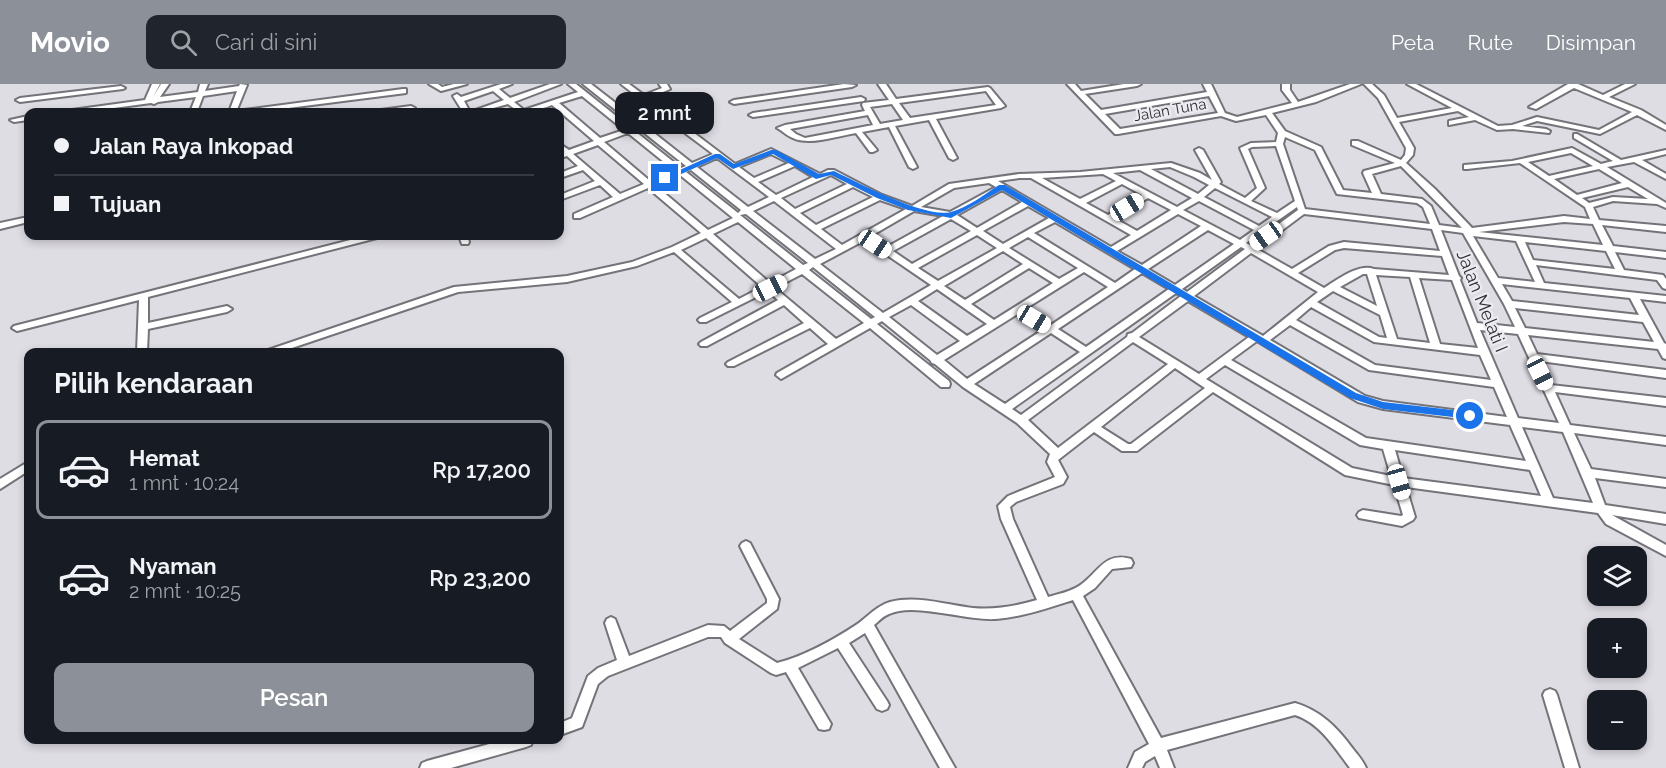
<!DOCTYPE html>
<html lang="id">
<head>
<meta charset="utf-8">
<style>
  body { margin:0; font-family:Raleway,sans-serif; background:#20242c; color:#f1f3f6; height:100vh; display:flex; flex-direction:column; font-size:22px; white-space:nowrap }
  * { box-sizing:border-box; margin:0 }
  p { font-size:20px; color:#9ea1a6 }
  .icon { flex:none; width:33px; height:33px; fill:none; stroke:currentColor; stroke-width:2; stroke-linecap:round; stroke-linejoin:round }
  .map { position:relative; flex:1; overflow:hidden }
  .drawer { position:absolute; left:24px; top:264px; width:540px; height:396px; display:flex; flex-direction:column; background:#171b24; border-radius:12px; box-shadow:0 3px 9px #0003 }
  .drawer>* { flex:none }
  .hud { position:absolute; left:24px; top:24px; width:540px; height:132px; border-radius:12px; box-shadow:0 3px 9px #0003; display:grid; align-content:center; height:132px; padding:0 30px; background:#171b24 }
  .controls { position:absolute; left:1587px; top:462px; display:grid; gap:12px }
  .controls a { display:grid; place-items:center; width:60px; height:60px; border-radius:12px; background:#171b24; box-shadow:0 3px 9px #0003; font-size:30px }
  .end { position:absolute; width:27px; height:27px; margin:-14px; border:8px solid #1a73e8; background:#fff; box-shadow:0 0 0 3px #fff }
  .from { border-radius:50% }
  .bubble { position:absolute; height:42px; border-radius:12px; background:#171b24; box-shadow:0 3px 9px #0003; font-size:20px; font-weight:600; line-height:42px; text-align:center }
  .car { position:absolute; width:18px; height:36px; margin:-18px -9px; border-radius:8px; box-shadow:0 0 4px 2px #0007; background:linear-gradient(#fff 24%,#345 0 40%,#fff 0 76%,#345 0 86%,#fff 0) }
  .hud b { display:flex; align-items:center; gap:21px; height:57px; font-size:22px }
  .hud b+b { border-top:2px solid #363941 }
  .hud i { width:15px; height:15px; background:#f1f3f6 }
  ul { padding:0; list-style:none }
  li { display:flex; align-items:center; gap:18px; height:99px; margin:0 12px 9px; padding:0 18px; border:3px solid transparent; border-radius:12px }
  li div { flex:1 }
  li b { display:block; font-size:22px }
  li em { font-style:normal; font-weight:600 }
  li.current { border-color:#8c9099 }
  li>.icon { width:54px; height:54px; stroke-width:1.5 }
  h2 { padding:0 30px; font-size:27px; line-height:72px }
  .action { display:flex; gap:12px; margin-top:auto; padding:12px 30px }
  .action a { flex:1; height:69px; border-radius:12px; background:#8c9099; color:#fff; font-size:24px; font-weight:600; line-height:69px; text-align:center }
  header { display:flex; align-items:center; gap:36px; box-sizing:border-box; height:84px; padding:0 30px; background:#8c9099; color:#fff }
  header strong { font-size:28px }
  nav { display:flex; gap:33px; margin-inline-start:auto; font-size:21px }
  .search { width:420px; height:54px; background:#20242c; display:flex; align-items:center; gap:15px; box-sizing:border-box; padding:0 21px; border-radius:12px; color:#9ea1a6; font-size:22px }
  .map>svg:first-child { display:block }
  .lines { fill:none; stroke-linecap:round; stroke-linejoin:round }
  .street-casing { stroke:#747379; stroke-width:4 }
  .street { fill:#fff; fill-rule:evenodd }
  .route { fill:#1a73e8 }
  .labels { text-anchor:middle; stroke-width:4.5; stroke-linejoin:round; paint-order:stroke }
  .far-street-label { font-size:15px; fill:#2f2f31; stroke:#ecebf1 }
  .street-label { font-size:18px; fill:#2f2f31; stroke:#ecebf1 }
</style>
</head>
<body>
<header>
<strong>Movio</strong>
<div class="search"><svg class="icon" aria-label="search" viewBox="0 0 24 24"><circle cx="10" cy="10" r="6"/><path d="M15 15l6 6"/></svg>Cari di sini</div>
<nav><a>Peta</a><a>Rute</a><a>Disimpan</a></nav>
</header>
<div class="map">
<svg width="1666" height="684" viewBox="0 0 1666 684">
  <rect width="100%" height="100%" fill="#dfdde4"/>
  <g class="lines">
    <g class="street-casing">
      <g id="street">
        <polygon points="152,0 160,0 153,13 161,0 169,0 160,13 198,8 200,0 208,0 205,7 239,2 240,0 247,1 236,28 229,28 237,7 203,12 197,28 190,28 196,13 158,18 154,20 151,19 84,28 68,28 72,26 145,16"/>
        <polygon points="429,0 438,0 442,3 454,0 467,0 441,7"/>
        <path d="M501 0H512L499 5 510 14 550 0H561L514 18 524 26 578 8 568 0H576L681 84 686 82 583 0H591L640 38 660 30 621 0H629L644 11 662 4 659 0H667L670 5 668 6 648 14 735 80 771 65 820 90 828 86H834L882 111 912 122 949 100 1019 90 1080 88 1171 79 1200 89 1212 96 1195 66 1199 64 1203 66 1221 98 1219 100 1245 114 1257 104 1240 64 1251 59 1276 58 1278 49 1266 31 1236 37 1221 32 1118 50H1115L1067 0H1075L1081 7 1124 0H1141L1137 2 1085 10 1101 26 1207 8 1203 0H1211L1225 29 1237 33 1292 19 1282 6V0H1290V6L1298 18 1350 0H1361L1316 18 1272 29 1285 47 1321 63 1343 106 1372 109 1363 89 1364 87 1395 79 1352 61V57H1358L1401 76 1405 71 1406 64 1378 14 1364 0H1372L1384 11 1397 34 1452 24 1407 0H1416L1498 42 1512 41 1537 33 1599 46 1632 28 1574 4 1536 25 1529 23 1568 0H1578L1603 11 1625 0H1635L1609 13 1641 26 1666 41V46L1637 31 1600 50 1537 37 1522 42 1546 45 1550 47 1549 49 1513 45 1497 46 1475 36 1449 41V37L1469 33 1458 27 1399 38 1414 64 1413 71 1406 79 1435 105 1472 144 1564 132 1590 135 1585 123 1520 79 1467 85H1464V81L1512 77 1572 64 1601 80 1613 77 1574 54V50H1577L1621 76 1666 66V70L1642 76 1666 90V95L1634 78 1607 83 1666 119V124L1657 120 1613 117 1593 123 1599 136 1666 142V148L1602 141 1613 162 1666 168V174L1615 168 1624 186 1663 191 1666 195V205L1663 204 1657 196 1536 181 1544 199 1666 212V218L1640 215 1664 259 1666 260V275L1663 274 1658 265 1528 251 1537 270 1666 286V294L1540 277 1551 301 1666 314V322L1555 308 1570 341 1666 353V361L1574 349 1591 385 1666 395V403L1595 394 1605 421 1666 430V440L1612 431 1666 461V472L1606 440 1598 429 1406 403 1415 433 1413 436 1402 442 1359 434 1357 431 1359 428 1363 426 1401 432 1403 431 1394 401 1345 391 1213 308 1137 367H1122L1094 348 1058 376 1067 393 1063 400 1016 418 1010 423 1013 435 1048 513C1058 510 1070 508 1079 502 1098 490 1104 467 1131 475L1133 479 1131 483 1112 485 1095 504 1083 512 1161 654 1295 619C1321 627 1337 643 1353 665 1358 671 1363 677 1366 684H1350C1335 664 1320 639 1295 631L1167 666 1174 684H1160L1155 672 1145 678 1142 684H1128L1135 668 1149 660 1073 516C1048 524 1022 533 996 535 966 537 914 518 889 530 883 532 879 537 874 541L955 684H940L865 549 849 559 887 617 889 621 887 625 882 627 877 625 838 564 798 584 831 640 829 645 824 646 819 645 786 588 776 591 771 589 725 559 721 553H708L608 592 598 600 582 643 560 651V639L572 634 588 592 598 584 617 576 605 539 607 535 611 533 615 535 629 572 708 541 724 542 730 547 767 519V515L740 462 742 459 746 457 750 459 779 515 777 525 739 555 777 579C805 572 833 556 856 541 868 533 876 522 890 518 918 511 946 521 973 524 995 526 1016 522 1037 516L1001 435 998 422 1008 412 1055 393 1047 378 1050 370 1017 339 963 303 935 280 932 279 930 276 882 237 877 240 949 297 950 300 949 303H941L870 244 781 295 776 291 777 289 828 260 810 244 734 282H728L726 280 728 278 804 239 784 221 707 262H701L699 260 701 258 778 216 768 207 706 238H700L698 236 700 234 732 218 674 168 637 182 567 198 458 208 280 268H266L268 266 454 203 567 192 632 178 672 163 701 149 648 104 580 134H574V130L613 113 600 101 560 116V111L595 97 583 86 560 94V89L578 82 567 72 560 74V70L563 68 560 66V60L569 66 594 57 552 21C532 28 526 34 508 20L479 28H463L453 12 457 10 461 13ZM493 7 504 16 470 28 464 17ZM582 12 624 46 600 54 559 19ZM1209 12 1218 29 1120 45 1105 30ZM665 34 713 70 692 79 644 41ZM628 49 675 87 650 97 604 58ZM1285 53 1315 66 1337 110 1417 119 1423 123 1430 140 1305 125 1283 60ZM598 61 644 100 620 110 573 70ZM1276 62 1295 117 1277 129 1251 117 1265 104 1248 65 1252 63ZM1571 69 1593 82 1549 92 1528 78ZM771 70 789 79 754 94 739 83ZM717 74 769 113 748 123 697 83ZM795 82 813 93 776 111 758 98ZM1401 82 1462 144 1439 141 1431 122 1422 115 1381 110 1372 90ZM1170 83 1194 93 1209 101 1198 110 1151 85ZM1599 85 1622 99 1577 111 1554 95ZM691 86 741 126 738 129 686 88ZM1140 86 1192 114 1177 123 1113 89ZM1103 90 1116 97 1080 115 1042 94ZM680 91 733 134 708 146 655 101ZM831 91 847 100 795 125 781 114ZM1019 94H1031L1131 151 1111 163 998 97ZM989 99 996 103 950 128 921 123 954 104ZM1122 100 1142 111 1108 131 1086 119ZM853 103 873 113 816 141 800 129ZM1628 103 1648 115 1613 113 1589 119 1582 114ZM1215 104 1272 133 1259 142 1204 113ZM1002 106 1022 118 977 144 957 131ZM1148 114 1171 126 1137 147 1114 134ZM880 116 906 125 842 161 821 145ZM774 117 836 165 815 175 753 127ZM1199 117 1254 146 1240 156 1183 126ZM1028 122 1049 134 1003 160 983 147ZM1297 123 1298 126 1250 161 1246 159ZM914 127 943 132 887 163 871 152ZM746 130 808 179 803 181 740 131ZM1178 130 1201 142 1142 181 1117 167ZM1304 130 1432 145 1440 167 1344 158 1329 162 1292 185 1257 165ZM951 135 971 147 912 180 893 167ZM738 138 796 185 770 199 713 150ZM1055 138 1135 185 1115 199 1034 149ZM1564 138 1593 140 1603 161 1479 148ZM1208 146 1234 160 1175 201 1148 185ZM1441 146 1463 149 1504 220 1515 243 1477 239 1460 196 1461 194 1459 192ZM977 151 997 164 938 197 918 184ZM1473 152 1516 157 1535 198 1498 194ZM1028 153 1078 184 1059 195 1009 164ZM706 154 762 203 739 215 681 166ZM865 156 931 201 883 229 820 180ZM1525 158 1606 167 1615 185 1533 176ZM1241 163 1245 165 1187 208 1182 205ZM1344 164 1442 172 1449 191 1374 185C1359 179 1337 196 1324 204L1298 189 1335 166ZM1003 167 1023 180 965 216 944 202ZM1251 169 1318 208 1263 252 1194 212ZM813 183 875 233 871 235 809 186ZM1029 184 1053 199 994 236 971 220ZM1084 188 1108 203 1051 241 1025 225ZM1142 189 1169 205 1086 263 1058 245ZM802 190 864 239 836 255 775 204ZM1363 190H1367L1377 222 1340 203ZM1376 191 1410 193 1430 259 1397 255ZM1419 194 1452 196 1478 264 1440 260ZM1502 200 1630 214 1639 231 1512 217ZM937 205 987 240 967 252 918 217ZM1333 207 1380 231 1387 254 1379 253 1317 218ZM1176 209 1181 212 1132 249 1128 250 1127 253 1021 331 1012 325ZM1188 217 1249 253 1199 290 1139 253ZM911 221 960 257 937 271 889 233ZM1311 223 1374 258 1480 271 1491 296 1375 281 1296 236ZM1515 224 1643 238 1654 258 1525 244ZM1019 229 1044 245 967 295 944 276ZM1290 241 1369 286 1494 303 1507 333 1383 317 1365 312 1270 256ZM1480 246 1518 250 1559 339 1518 334ZM1051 249 1080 268 1005 320 974 300ZM1257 257 1358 318 1383 325 1510 341 1526 377 1366 354 1231 276ZM1133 258 1168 280 1058 364 1028 336ZM1225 281 1360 361 1383 365 1391 392 1352 384 1206 295ZM1175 284 1205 304 1131 360H1128L1101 343ZM1522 343 1563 348 1593 419 1553 414ZM1395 366 1530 386 1541 412 1403 394Z"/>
        <polygon points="844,0 856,1 852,3 734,20 730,18 734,16"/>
        <path d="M878 0H886L896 15 988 3 990 4 1005 22 1001 24 936 35 957 74 953 76 949 74 929 36 895 42 917 83 913 85 909 83 889 43 862 48 877 66 873 68H870L856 49C838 52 809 62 793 54 787 52 783 47 777 44L785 41 865 27 862 21 863 19 889 16ZM986 7 996 21 910 34 899 19ZM892 20 903 36 880 40 870 23ZM868 31 873 41 805 54 796 50 790 45Z"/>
        <polygon points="121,2 125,4 123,5 20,18 16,16 20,14"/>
        <polygon points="403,5 406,5 406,9 257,28 240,28 244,26"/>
        <polygon points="861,13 865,15 864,17 753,33 749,31 753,29"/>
        <polygon points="411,22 415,24 414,26 394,28 377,28 381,26"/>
        <polygon points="28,32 28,36 14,38 10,36"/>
        <polygon points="28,133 28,138 0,145 0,139"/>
        <polygon points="366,152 378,152 377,154 148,213 148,239 227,222 232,225 227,228 148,245 147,268 137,268 139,216 17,247 12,244 14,242"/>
        <polygon points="459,152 467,152 469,158 468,160 462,160"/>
        <polygon points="28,378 28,387 0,405 0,395"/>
        <polygon points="1550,605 1555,607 1557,611 1579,684 1565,684 1543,611 1545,607"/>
        <polygon points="504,656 533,656 531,661 526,663 451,684 420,684 422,679 427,677"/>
      </g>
    </g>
    <use href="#street" class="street"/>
  </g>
  <path class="route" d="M771 66H776L819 90 834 87C857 98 926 135 951 128 967 124 985 110 999 101H1005L1356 309 1383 318 1470 328 1475 332 1470 335 1383 325 1350 314 1002 106 951 134 908 126 877 114 831 91 816 95 773 70 733 85 717 74 668 96 662 94 715 70H720L734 80Z"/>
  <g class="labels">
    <g class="far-street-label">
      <text transform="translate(1170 26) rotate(-10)" y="5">Jalan Tuna</text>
    </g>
    <g class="street-label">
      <text transform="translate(1482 217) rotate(68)" y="6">Jalan Melati I</text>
    </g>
  </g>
</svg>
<div class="controls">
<a><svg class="icon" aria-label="layers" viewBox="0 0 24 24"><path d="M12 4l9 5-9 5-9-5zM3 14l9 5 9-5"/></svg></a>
<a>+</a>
<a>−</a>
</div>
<i class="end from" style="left:1470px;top:332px"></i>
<i class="end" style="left:665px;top:94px"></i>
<div class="bubble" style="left:615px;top:8px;width:99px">2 mnt</div>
<i class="car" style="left:1127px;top:123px;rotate:59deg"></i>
<i class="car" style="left:1266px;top:152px;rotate:235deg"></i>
<i class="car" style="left:875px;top:160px;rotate:124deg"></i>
<i class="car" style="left:770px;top:204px;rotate:63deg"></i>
<i class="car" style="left:1034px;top:235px;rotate:121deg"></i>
<i class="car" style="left:1540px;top:289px;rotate:154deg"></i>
<i class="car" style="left:1399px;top:398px;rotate:164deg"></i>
<div class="hud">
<b><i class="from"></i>Jalan Raya Inkopad</b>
<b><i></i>Tujuan</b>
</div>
<section class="drawer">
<h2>Pilih kendaraan</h2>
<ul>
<li class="current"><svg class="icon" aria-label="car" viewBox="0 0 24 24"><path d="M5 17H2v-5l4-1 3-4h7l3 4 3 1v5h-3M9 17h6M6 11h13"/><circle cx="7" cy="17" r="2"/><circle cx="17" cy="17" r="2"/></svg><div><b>Hemat</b><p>1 mnt · 10:24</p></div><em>Rp 17,200</em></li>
<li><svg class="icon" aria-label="car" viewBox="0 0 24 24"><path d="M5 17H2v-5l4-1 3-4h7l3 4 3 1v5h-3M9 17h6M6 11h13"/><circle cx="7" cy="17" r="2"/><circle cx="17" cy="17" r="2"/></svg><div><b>Nyaman</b><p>2 mnt · 10:25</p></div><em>Rp 23,200</em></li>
</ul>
<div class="action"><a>Pesan</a></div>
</section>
</div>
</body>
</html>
